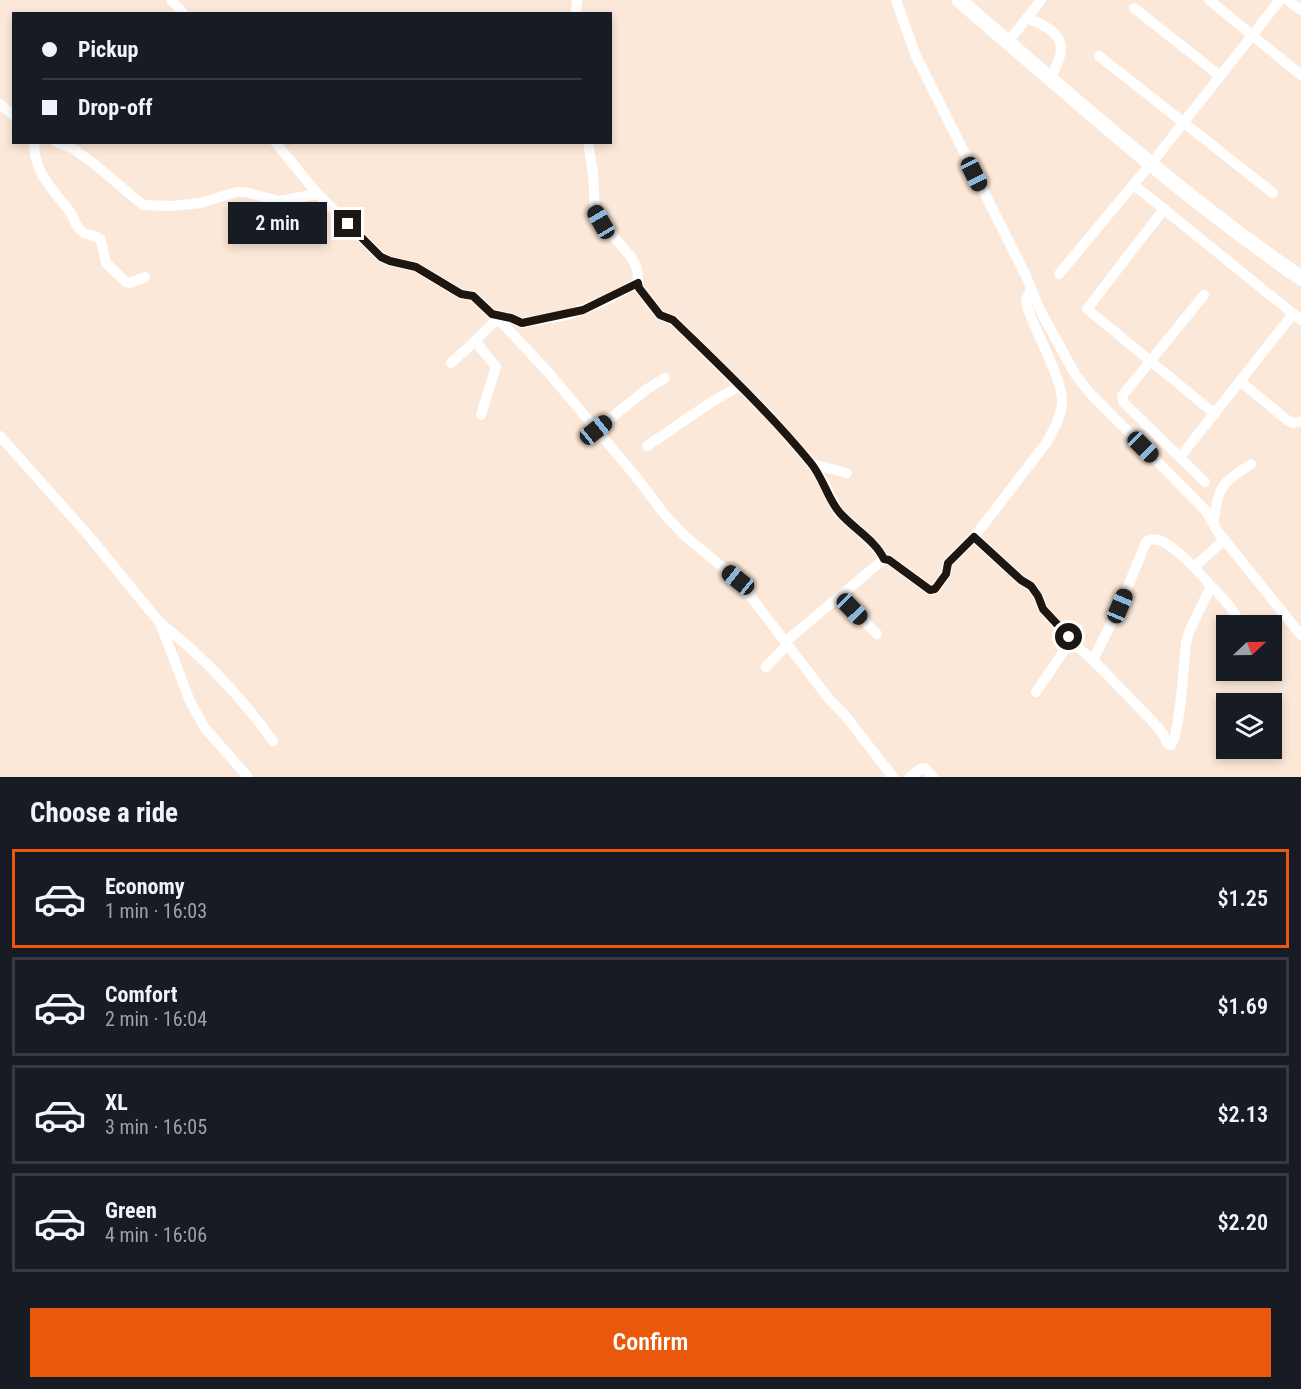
<!DOCTYPE html>
<html lang="en">
<head>
<meta charset="utf-8">
<style>
  body { margin:0; font-family:"Roboto Condensed",sans-serif; background:#242831; color:#f1f3f6; height:100vh; display:flex; flex-direction:column; font-size:22px; white-space:nowrap }
  * { box-sizing:border-box; margin:0 }
  p { font-size:20px; color:#9ea1a6 }
  .icon { flex:none; width:33px; height:33px; fill:none; stroke:currentColor; stroke-width:2; stroke-linecap:round; stroke-linejoin:round }
  .map { position:relative; height:777px; overflow:hidden }
  .details { display:flex; flex-direction:column; background:#171b24; flex:1 }
  .details>* { flex:none }
  .hud { position:absolute; left:12px; top:12px; width:600px; height:132px; border-radius:0px; box-shadow:0 3px 9px #0003; display:grid; align-content:center; height:132px; padding:0 30px; background:#171b24 }
  .needle { width:39px; rotate:68deg }
  .fabs { position:absolute; left:1216px; top:615px; display:grid; gap:12px }
  .fabs a { display:grid; place-items:center; width:66px; height:66px; border-radius:0px; background:#171b24; box-shadow:0 3px 9px #0003; font-size:30px }
  .end { position:absolute; width:27px; height:27px; margin:-14px; border:8px solid #1d1611; background:#fff; box-shadow:0 0 0 3px #fff }
  .from { border-radius:50% }
  .bubble { position:absolute; height:42px; border-radius:0px; background:#171b24; box-shadow:0 3px 9px #0003; font-size:20px; font-weight:600; line-height:42px; text-align:center }
  .car { position:absolute; width:18px; height:36px; margin:-18px -9px; border-radius:8px; box-shadow:0 0 4px 2px #0007; background:linear-gradient(#222 24%,#8ab4d8 0 40%,#222 0 76%,#8ab4d8 0 86%,#222 0) }
  .hud b { display:flex; align-items:center; gap:21px; height:57px; font-size:22px }
  .hud b+b { border-top:2px solid #363941 }
  .hud i { width:15px; height:15px; background:#f1f3f6 }
  ul { padding:0; list-style:none }
  li { display:flex; align-items:center; gap:18px; height:99px; margin:0 12px 9px; padding:0 18px; border:3px solid #363941; border-radius:0px }
  li div { flex:1 }
  li b { display:block; font-size:22px }
  li em { font-style:normal; font-weight:600 }
  li.active { border-color:#ea580c }
  li>.icon { width:54px; height:54px; stroke-width:1.5 }
  h2 { padding:0 30px; font-size:27px; line-height:72px }
  .action { display:flex; gap:12px; margin-top:auto; padding:12px 30px }
  .action a { flex:1; height:69px; border-radius:0px; background:#ea580c; color:#fff; font-size:24px; font-weight:600; line-height:69px; text-align:center }
  .map>svg:first-child { display:block }
  .lines { fill:none; stroke-linecap:round; stroke-linejoin:round }
  .street { stroke:#fff; stroke-width:10 }
  .secondary { stroke:#fff; stroke-width:15 }
  .route { stroke:#1d1611; stroke-width:8 }
</style>
</head>
<body>
<div class="map">
<svg width="1301" height="777" viewBox="0 0 1301 777">
  <rect width="100%" height="100%" fill="#fce8d8"/>
  <g class="lines">
    <g class="street">
      <polyline points="171,0 184,14"/>
      <polyline points="896,0 916,56 1026,276 1040,310 1075,374 1088,391 1206,511 1218,532 1301,635"/>
      <polyline points="1209,0 1301,75"/>
      <polyline points="1288,0 1301,10"/>
      <polyline points="1134,8 1220,76"/>
      <polyline points="576,14 577,0"/>
      <path d="M1027 18C1061 31 1071 44 1050 78"/>
      <polyline points="1008,42 1041,0"/>
      <polyline points="1099,56 1273,193"/>
      <polyline points="0,104 14,116"/>
      <path d="M34 142C34 172 51 188 68 209 74 216 75 228 84 233 90 236 95 234 101 240L106 263 126 282 130 283 145 277"/>
      <polyline points="56,142 75,150 93,163 143,205 173,206 200,203 237,192 245,192 279,201 318,194"/>
      <polyline points="275,142 316,192 381,257 390,261 416,267 461,294 473,296 503,324 548,372 637,478 665,515 685,536 738,580 829,699 844,714 893,777"/>
      <polyline points="588,142 593,173 595,211 601,222 632,258 637,269 639,288 660,315 673,320 769,415 812,464 825,485 838,512 867,538 884,557 884,559 785,642"/>
      <polyline points="1134,185 1301,320"/>
      <polyline points="1164,209 1087,309 1215,414"/>
      <polyline points="1059,274 1158,155 1280,0"/>
      <path d="M1031 289 1026 300 1027 306C1034 330 1064 381 1062 403 1061 417 1054 429 1047 442L974 537 1021 580 1031 586 1038 596 1043 609 1072 642"/>
      <polyline points="1204,295 1122,396 1124,403 1205,482"/>
      <polyline points="492,314 511,318 522,323 567,315 600,303 638,283"/>
      <polyline points="451,363 475,341"/>
      <polyline points="1240,381 1287,420 1293,423 1301,421"/>
      <polyline points="481,415 496,367 475,341 497,319"/>
      <polyline points="596,430 647,389 665,378"/>
      <polyline points="0,436 89,536 160,623 189,699 204,727 248,777"/>
      <polyline points="647,446 713,401 740,386"/>
      <polyline points="1180,457 1293,314"/>
      <polyline points="812,464 847,473"/>
      <path d="M1213 523C1220 484 1219 486 1251 464"/>
      <polyline points="884,559 889,560 930,590 935,589 946,574 948,563 974,537"/>
      <path d="M1211 586C1223 598 1235 610 1241 626"/>
      <polyline points="839,596 877,634"/>
      <path d="M160 623C203 656 241 697 273 741"/>
      <path d="M1093 660 1120 606 1146 542C1160 531 1184 558 1194 567"/>
      <polyline points="766,667 787,645"/>
      <path d="M1036 692 1068 645 1072 642 1093 660 1154 723 1163 734 1168 744 1171 745C1180 734 1184 661 1186 643L1189 632 1211 586 1194 567 1224 540"/>
      <polyline points="910,777 920,769 925,768 933,777"/>
    </g>
    <path class="secondary" d="M959 0C1071 96 1180 195 1301 278"/>
  </g>
  <g class="lines">
    <path class="route" d="M348 224 381 257 390 261 416 267 461 294 473 296 492 314 511 318 522 323 583 310 638 283 639 288 660 315 673 320C720 366 768 411 810 462 823 477 828 500 840 513 854 529 875 540 884 559L889 560 930 590 935 589 946 574 948 563 974 537 1021 580 1031 586 1038 596 1043 609 1069 637"/>
  </g>
</svg>
<div class="fabs">
<a><svg class="needle" viewBox="-14 -14 28 28"><path d="M0-13l5 13h-10z" fill="#e53935"/><path d="M0 13l5-13h-10z" fill="#9ea1a6"/></svg></a>
<a><svg class="icon" aria-label="layers" viewBox="0 0 24 24"><path d="M12 4l9 5-9 5-9-5zM3 14l9 5 9-5"/></svg></a>
</div>
<i class="end from" style="left:1069px;top:637px"></i>
<i class="end" style="left:348px;top:224px"></i>
<div class="bubble" style="left:228px;top:202px;width:99px">2 min</div>
<i class="car" style="left:974px;top:174px;rotate:154deg"></i>
<i class="car" style="left:601px;top:222px;rotate:330deg"></i>
<i class="car" style="left:596px;top:430px;rotate:51deg"></i>
<i class="car" style="left:1143px;top:447px;rotate:135deg"></i>
<i class="car" style="left:738px;top:580px;rotate:309deg"></i>
<i class="car" style="left:1120px;top:606px;rotate:23deg"></i>
<i class="car" style="left:852px;top:609px;rotate:136deg"></i>
<div class="hud">
<b><i class="from"></i>Pickup</b>
<b><i></i>Drop-off</b>
</div>
</div>
<section class="details">
<h2>Choose a ride</h2>
<ul>
<li class="active"><svg class="icon" aria-label="car" viewBox="0 0 24 24"><path d="M5 17H2v-5l4-1 3-4h7l3 4 3 1v5h-3M9 17h6M6 11h13"/><circle cx="7" cy="17" r="2"/><circle cx="17" cy="17" r="2"/></svg><div><b>Economy</b><p>1 min · 16:03</p></div><em>$1.25</em></li>
<li><svg class="icon" aria-label="car" viewBox="0 0 24 24"><path d="M5 17H2v-5l4-1 3-4h7l3 4 3 1v5h-3M9 17h6M6 11h13"/><circle cx="7" cy="17" r="2"/><circle cx="17" cy="17" r="2"/></svg><div><b>Comfort</b><p>2 min · 16:04</p></div><em>$1.69</em></li>
<li><svg class="icon" aria-label="car" viewBox="0 0 24 24"><path d="M5 17H2v-5l4-1 3-4h7l3 4 3 1v5h-3M9 17h6M6 11h13"/><circle cx="7" cy="17" r="2"/><circle cx="17" cy="17" r="2"/></svg><div><b>XL</b><p>3 min · 16:05</p></div><em>$2.13</em></li>
<li><svg class="icon" aria-label="car" viewBox="0 0 24 24"><path d="M5 17H2v-5l4-1 3-4h7l3 4 3 1v5h-3M9 17h6M6 11h13"/><circle cx="7" cy="17" r="2"/><circle cx="17" cy="17" r="2"/></svg><div><b>Green</b><p>4 min · 16:06</p></div><em>$2.20</em></li>
</ul>
<div class="action"><a>Confirm</a></div>
</section>
</body>
</html>
